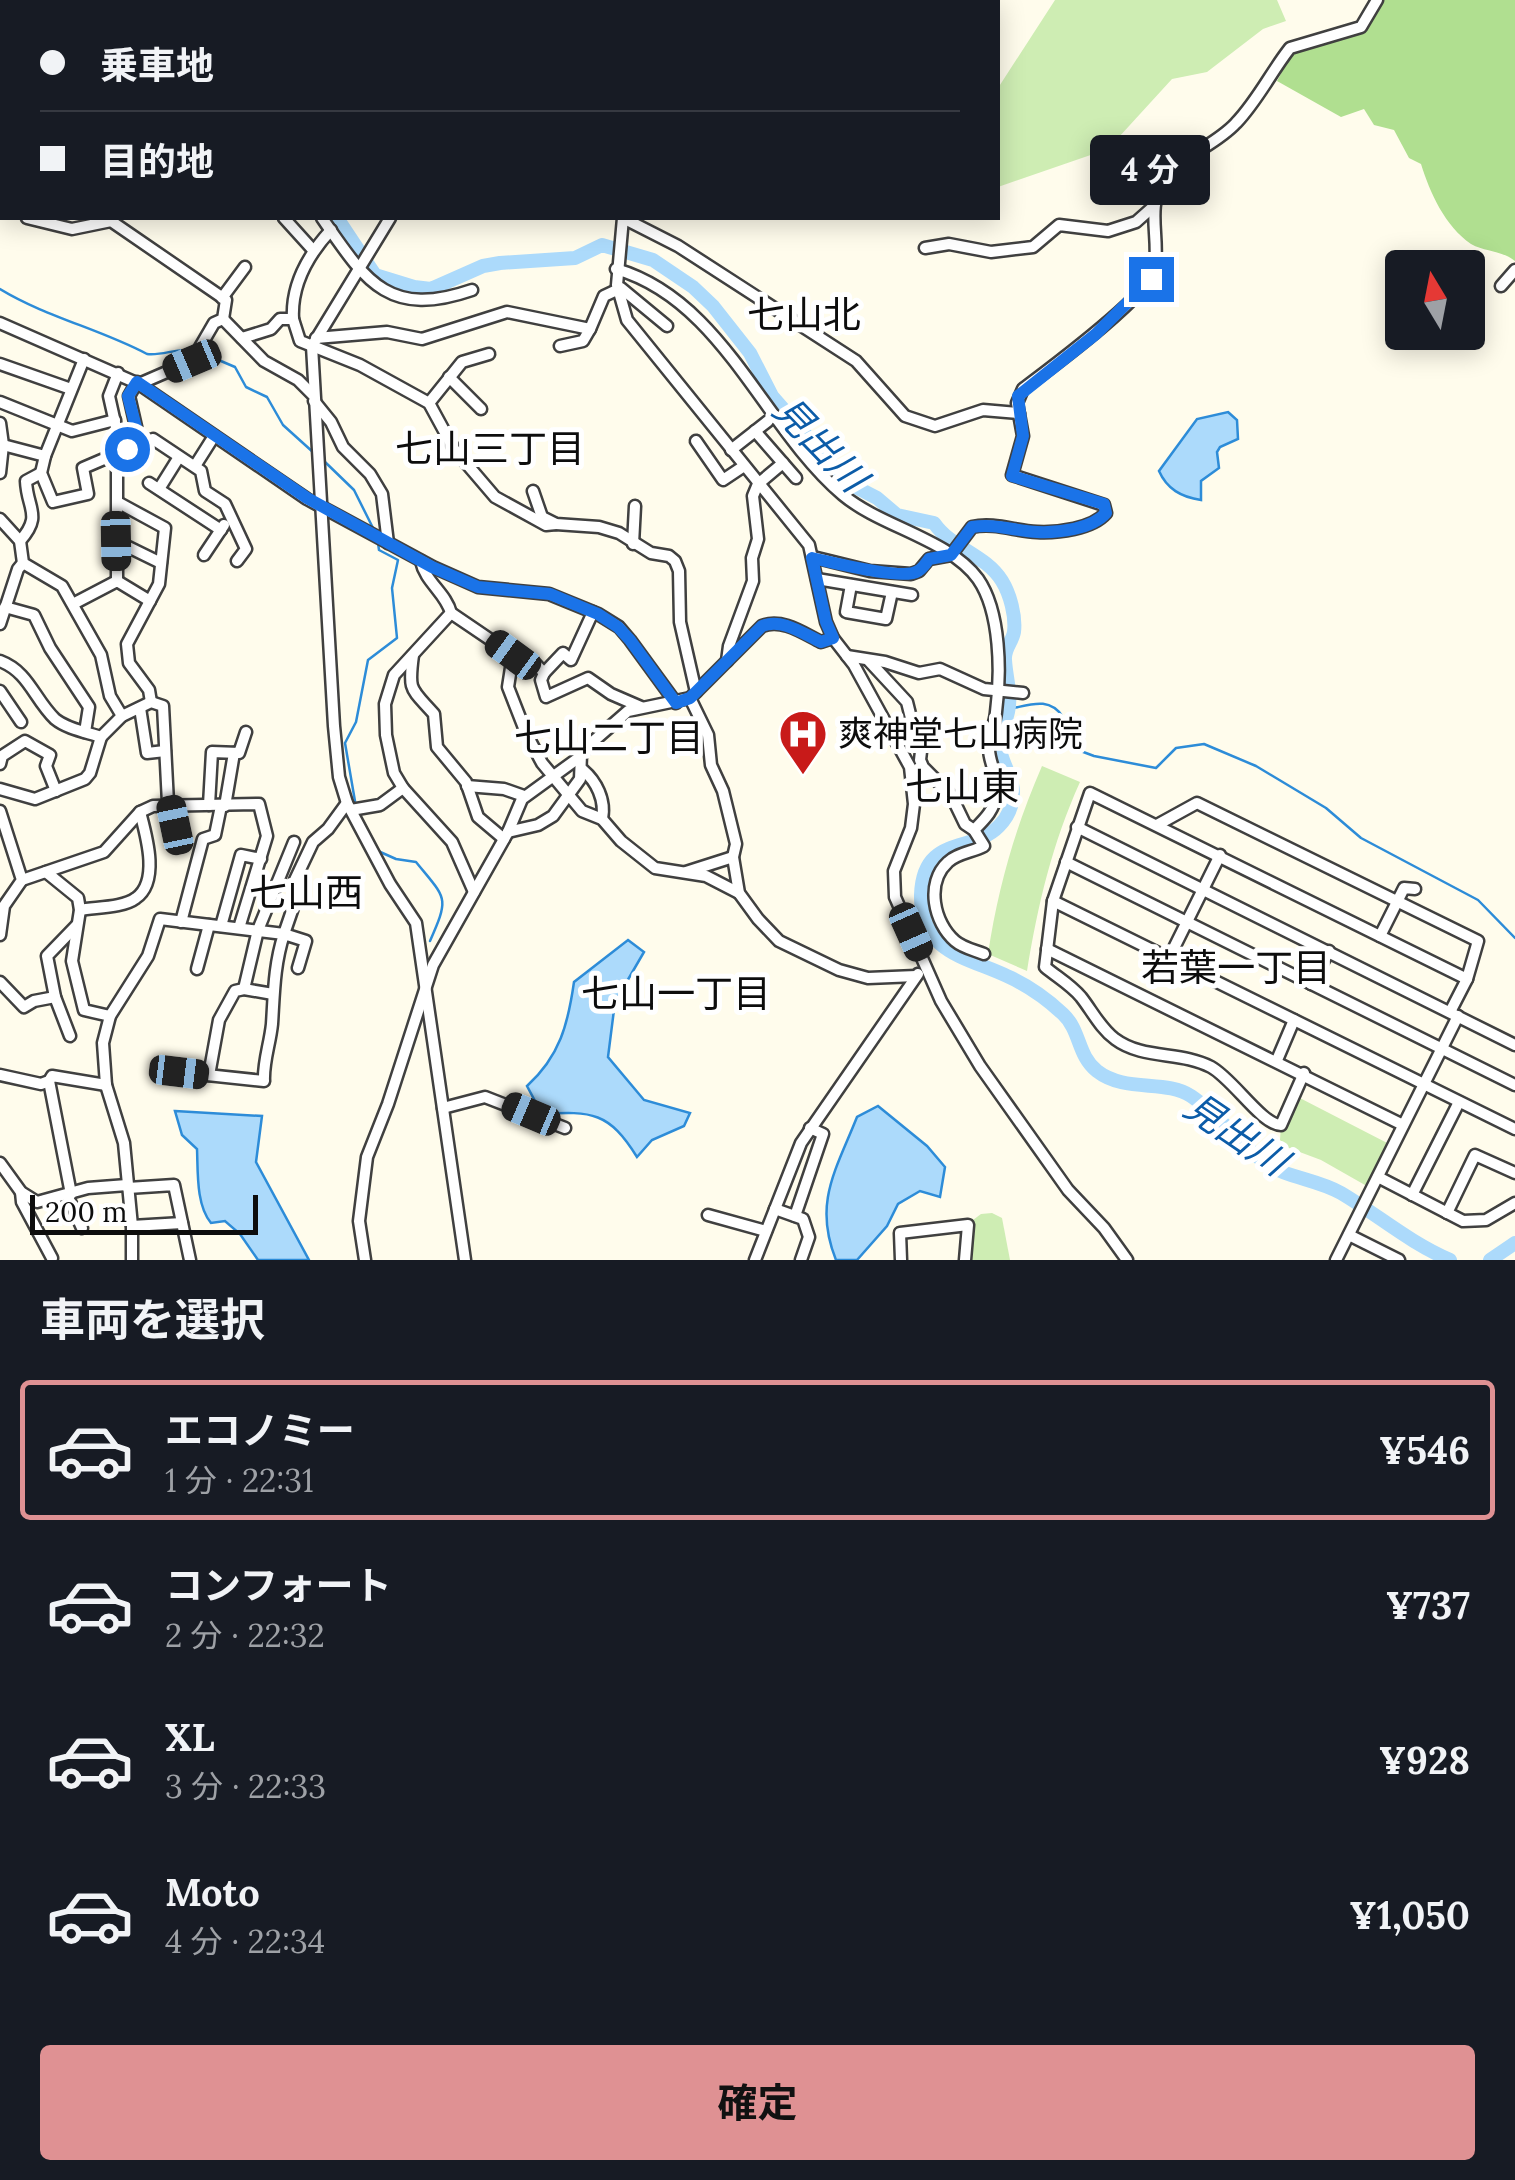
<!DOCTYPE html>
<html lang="ja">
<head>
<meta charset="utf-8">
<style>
  body { margin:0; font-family:Lora,"Noto Sans JP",serif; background:#20242c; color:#f1f3f6; height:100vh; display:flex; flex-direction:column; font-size:38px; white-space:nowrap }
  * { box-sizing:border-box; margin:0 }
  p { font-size:32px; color:#9ea1a6 }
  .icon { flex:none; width:55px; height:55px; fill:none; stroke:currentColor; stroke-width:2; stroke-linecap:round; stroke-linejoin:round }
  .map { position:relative; height:1260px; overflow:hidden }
  .panel { display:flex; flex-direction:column; background:#171b24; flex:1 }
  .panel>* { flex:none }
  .top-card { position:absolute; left:0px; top:0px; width:1000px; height:220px; box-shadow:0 5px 25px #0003; display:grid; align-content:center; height:220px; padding:0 40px; background:#171b24 }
  .needle { width:65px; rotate:350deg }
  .controls { position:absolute; left:1385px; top:250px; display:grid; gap:20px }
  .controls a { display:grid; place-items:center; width:100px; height:100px; border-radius:10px; background:#171b24; box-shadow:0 5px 25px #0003; font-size:50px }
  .scale { position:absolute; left:30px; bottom:25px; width:228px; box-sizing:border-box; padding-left:10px; border:5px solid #0d0d0d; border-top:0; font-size:28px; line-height:35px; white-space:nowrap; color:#0d0d0d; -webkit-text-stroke:8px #fff; paint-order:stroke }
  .end { position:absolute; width:45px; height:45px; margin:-22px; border:12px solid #1a73e8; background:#fff; box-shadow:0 0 0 5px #fff }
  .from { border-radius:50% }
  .bubble { position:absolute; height:70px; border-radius:10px; background:#171b24; box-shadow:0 5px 25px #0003; font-size:32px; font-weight:700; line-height:70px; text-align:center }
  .car { position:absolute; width:30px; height:60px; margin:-30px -15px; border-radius:12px; box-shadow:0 0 8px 2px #0007; background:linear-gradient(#222 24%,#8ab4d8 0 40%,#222 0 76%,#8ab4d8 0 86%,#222 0) }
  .top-card b { display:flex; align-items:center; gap:35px; height:95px; font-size:38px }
  .top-card b+b { border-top:2px solid #363941 }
  .top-card i { width:25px; height:25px; background:#f1f3f6 }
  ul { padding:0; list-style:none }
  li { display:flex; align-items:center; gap:30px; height:140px; margin:0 20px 15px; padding:0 20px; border:5px solid transparent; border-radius:10px }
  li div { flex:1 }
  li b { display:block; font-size:38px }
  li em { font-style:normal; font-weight:700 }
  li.selected { border-color:#df9193 }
  li>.icon { width:90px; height:90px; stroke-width:1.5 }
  h2 { padding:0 40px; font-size:45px; line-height:120px }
  .button { display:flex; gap:20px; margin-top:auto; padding:20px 40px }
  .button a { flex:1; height:115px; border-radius:10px; background:#df9193; color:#111; font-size:40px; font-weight:700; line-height:115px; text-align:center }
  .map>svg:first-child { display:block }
  .farmland { fill:#f7f6ca }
  .green { fill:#ceedb3 }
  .forest { fill:#b0df90 }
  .water { fill:#acdafb; stroke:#2d8cd8; stroke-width:2.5 }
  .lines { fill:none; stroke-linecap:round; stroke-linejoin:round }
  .stream { stroke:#2d8cd8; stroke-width:2.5 }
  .river { stroke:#acdafb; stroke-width:14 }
  .minor-casing { stroke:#404040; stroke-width:15 }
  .minor { stroke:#fff; stroke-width:10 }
  .route { stroke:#1a73e8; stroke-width:12 }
  .labels { text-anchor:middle; stroke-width:10; stroke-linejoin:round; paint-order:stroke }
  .poi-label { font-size:35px; fill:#0d0d0d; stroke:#fff; text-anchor:start }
  .neighbourhood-label { font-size:38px; fill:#0d0d0d; stroke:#fff }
  .water-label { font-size:38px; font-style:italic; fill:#0c5ca8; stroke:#fff }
</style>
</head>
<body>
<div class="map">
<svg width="1515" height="1260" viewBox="0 0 1515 1260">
  <rect width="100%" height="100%" fill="#fffcec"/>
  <polygon class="farmland" points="0,0 77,2 2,2 0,81"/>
  <g class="green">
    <polygon points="1055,0 1277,0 1286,21 1263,29 1207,72 1172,79 1108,149 998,187 998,88"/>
    <path d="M1042 766 1080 782C1052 844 1038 904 1027 971L988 954C998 888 1015 828 1042 766Z"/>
    <polygon points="1294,1095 1393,1146 1372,1189 1321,1160 1289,1148 1280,1140 1281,1125"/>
    <polygon points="992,1213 1002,1218 1010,1260 970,1260 973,1220 981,1214"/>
  </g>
  <g class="forest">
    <polygon points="225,0 400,0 402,2 228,2"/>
    <path d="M1384 0H1515V261C1501 250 1485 252 1471 244 1445 226 1430 193 1421 164L1409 158 1394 130 1374 125 1364 109 1341 117 1277 81C1282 73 1286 60 1294 54 1331 24 1355 62 1384 0Z"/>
  </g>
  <g class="water">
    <path d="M1228 412 1237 420 1238 439 1220 447 1217 452 1219 468 1201 481V500C1181 497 1167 489 1159 471L1197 419Z"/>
    <path d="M628 940 644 952 615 1002 608 1057 644 1100 690 1113 684 1126 652 1140 637 1157C609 1112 592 1111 542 1114L527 1086C560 1056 568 1024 574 982Z"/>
    <path d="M878 1106 927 1146 945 1167 940 1197 920 1191 898 1204 887 1226 857 1260H836C813 1203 836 1170 857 1117Z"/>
    <path d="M175 1111 262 1116 256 1162 309 1260H258L240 1234 225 1221 211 1223C196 1205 198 1172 197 1149L182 1135Z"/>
  </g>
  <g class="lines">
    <g class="stream">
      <path d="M0 289C46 317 100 329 147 354 164 356 177 347 194 351"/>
      <polyline points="202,353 235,367 246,387 267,397 283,425 314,453"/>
      <polyline points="324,461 354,490 374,530"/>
      <path d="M1009 709C1030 705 1049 696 1063 717L1055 729 1062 744 1094 756 1156 768 1176 748 1204 744 1256 766 1326 808 1361 838 1478 900 1515 938"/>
      <polyline points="356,807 345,743 356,722 368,660 397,638 392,588 398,560 379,550 378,543"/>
      <path d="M359 814 378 851 396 859 416 862C446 899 450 896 430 941"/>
    </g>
    <g class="river">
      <polyline points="0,96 2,96"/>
      <path d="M337 218 375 275 414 287 431 289 483 266 500 263 575 258 602 245 653 260 693 287 713 306 750 353 772 396 848 483 877 498 897 515 934 523C952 549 985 554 1002 581 1010 594 1016 616 1014 632 1012 643 1004 648 1005 660 1006 678 1012 694 1008 712 1005 725 999 735 1000 749 1002 764 1013 777 1013 792 1013 805 1008 817 999 826 972 854 923 834 921 895 920 953 967 957 1007 976 1027 985 1047 999 1063 1014 1081 1031 1077 1055 1097 1071 1125 1093 1166 1079 1191 1096 1218 1114 1239 1142 1264 1162 1286 1178 1317 1179 1341 1193 1378 1215 1410 1243 1450 1260"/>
      <polyline points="1490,1260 1515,1243"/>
    </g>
    <g class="minor-casing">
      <g id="minor">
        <polyline points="80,0 80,2"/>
        <polyline points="218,0 221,2"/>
        <polyline points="706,0 710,2"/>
        <polyline points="515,2 516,0"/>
        <polyline points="790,2 793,0"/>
        <polyline points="805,2 807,0"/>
        <polyline points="0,86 2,85"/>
        <polyline points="0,113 2,113"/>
        <polyline points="27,218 72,229 111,221 226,300 223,319 214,323 192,361 139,384"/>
        <polyline points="284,218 313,250"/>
        <path d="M322 218C365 280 388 319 472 290"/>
        <polyline points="390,218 312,346 334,726 339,777 347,803 390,884 416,923 465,1260"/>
        <polyline points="623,218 617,285 627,320 809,545 826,622 833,638 854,665 910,767 914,804 911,828 894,871 895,897 941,1001 980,1066 1068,1190 1104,1228 1127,1260"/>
        <polyline points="623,218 678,246 856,361 905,416 935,426 983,410 1019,413"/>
        <polyline points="925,248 949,244 991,252 1033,247 1059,225 1108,231 1136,222 1154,206"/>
        <path d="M616 269C723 300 763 427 843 495 881 527 949 539 978 579 1001 612 1001 674 996 712 995 725 988 736 989 749 989 764 1000 779 997 793 994 810 986 818 974 830"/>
        <polyline points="1501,286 1515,270"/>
        <polyline points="222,298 245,267"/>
        <polyline points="223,319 264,361 298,380 313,395"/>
        <path d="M293 319C291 284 308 255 331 230"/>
        <polyline points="0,323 139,384 307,499 433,567 478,587 549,594 598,614 619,627 630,640 676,703"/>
        <polyline points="242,338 271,329 280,319 293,319 300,341 360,365 429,403 454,449 495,497 546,525 556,524"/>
        <polyline points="316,338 387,332 422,339 507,312 590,329 604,296 621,288 667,326"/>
        <polyline points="560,346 583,341 590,329"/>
        <polyline points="84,359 45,456 41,473 53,502 88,494 83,468 118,453 120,445 109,396 118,373"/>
        <polyline points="0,364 71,389"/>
        <polyline points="449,377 481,409"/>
        <polyline points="314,401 331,422 343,447 370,474 382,494 388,543"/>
        <polyline points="0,402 72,431 115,420"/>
        <polyline points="429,403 462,362 489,354"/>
        <polyline points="0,423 3,445 0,473"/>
        <polyline points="755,431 796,478"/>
        <polyline points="153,439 201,471 205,491 225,504 246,549 237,561"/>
        <polyline points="696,441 723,480 744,466"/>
        <polyline points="3,445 45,456"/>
        <polyline points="731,450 768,421"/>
        <polyline points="195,466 214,436"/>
        <polyline points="149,483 221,530"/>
        <polyline points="159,489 179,457"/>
        <polyline points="533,491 542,517 556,524 599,527 619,533 651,553 669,556 675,561 679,571 680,622 696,692"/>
        <polyline points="119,503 165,528 159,584 127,644 129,663 149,690 151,702"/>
        <polyline points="0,519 20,541 23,563 62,586 101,655 110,696 122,716"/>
        <path d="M20 541C43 515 27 509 26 481L41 473"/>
        <polyline points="116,541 161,563"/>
        <polyline points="633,544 635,506"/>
        <polyline points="204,555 224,525"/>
        <path d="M813 557 870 571 911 574 919 571 929 559 951 555 972 527C994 522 1015 531 1037 532 1058 533 1092 529 1106 513L1104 505 1012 475 1023 436 1017 403 1023 389C1048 370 1147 297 1154 271 1161 241 1145 208 1164 180 1182 155 1215 146 1236 123 1258 100 1271 72 1290 48L1361 27 1377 0"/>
        <path d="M421 561C425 582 446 593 451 613L394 675 385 704 386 735 394 773 403 788 452 842 474 892"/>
        <polyline points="817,579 912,595"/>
        <polyline points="117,581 117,467 137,431 129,396 137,382"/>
        <polyline points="851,585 846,612 886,619 892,592"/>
        <polyline points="73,604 117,581 150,601"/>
        <polyline points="5,607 34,615 50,648 89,707 85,732"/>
        <polyline points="451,613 513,655 531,659 544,673 563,653 571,660 593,612"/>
        <polyline points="0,624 18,569 23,563"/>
        <path d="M413 655C408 692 411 688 434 714L437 747 466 782 478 817 504 839"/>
        <polyline points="513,655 508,687 526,733 542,763 582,811 602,819 621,841 655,868 706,876 739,893"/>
        <polyline points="847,656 885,662 919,673 940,669 984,689 1023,693"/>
        <path d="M0 661C29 672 34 699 55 719 67 729 86 732 101 737L122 716 151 702 163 706 168 803"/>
        <polyline points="727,661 729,646 753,581 752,558 758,539 753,496 758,484 783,463"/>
        <path d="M869 661 907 702 914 730 922 743 920 760 923 767 951 795 965 824 974 830 984 846C973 852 957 853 948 862 925 883 934 923 955 941 963 948 974 950 984 954"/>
        <polyline points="544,673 541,680 546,697 588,678 611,694 641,707"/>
        <polyline points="0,691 21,722"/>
        <polyline points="690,698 708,735 711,765 723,791 736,844 733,857 739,893 758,919 779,941 839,970 868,978 916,976"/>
        <polyline points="140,708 147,753 165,751"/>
        <polyline points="0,764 2,756 25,741 50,755 46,766 56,791"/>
        <path d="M583 770C596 781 606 800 602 819"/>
        <polyline points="467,786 504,789 524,796"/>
        <polyline points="0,789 35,799 85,779 90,773 101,737"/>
        <polyline points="171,804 179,846"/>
        <polyline points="209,805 212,752 239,753 246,732"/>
        <polyline points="225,806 234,753"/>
        <polyline points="351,810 380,805 403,788"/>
        <polyline points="0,811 22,880 4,906 0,935"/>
        <polyline points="1157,825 1197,803 1478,941 1467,979 1450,1012"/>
        <polyline points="1077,827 1515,1045"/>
        <polyline points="508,832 538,825 553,816 580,779 581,755"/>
        <polyline points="1066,862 1515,1085"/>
        <polyline points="46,872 78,898 80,910 72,961 84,1010 110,1016"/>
        <polyline points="686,872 733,857"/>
        <polyline points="22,880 104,852 140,812 153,806 259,804 267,836 239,928"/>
        <polyline points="1053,901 1515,1129"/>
        <path d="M80 910C96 907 123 908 136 898 160 881 146 835 140 812"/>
        <polyline points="181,922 203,839 215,835 221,806"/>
        <polyline points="221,926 241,855 261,859"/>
        <polyline points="1380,936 1404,888 1415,889"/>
        <polyline points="1047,949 1403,1125"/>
        <polyline points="1169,958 1220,855"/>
        <polyline points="197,969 209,925"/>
        <polyline points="0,982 24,1007 34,1001 55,997"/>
        <polyline points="1311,984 1329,951"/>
        <polyline points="244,989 258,930 294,842"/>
        <polyline points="70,1036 55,997 47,956 77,925"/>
        <polyline points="1277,1060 1294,1020"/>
        <path d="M179 1072 264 1081C263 1062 270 1044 272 1024 274 993 274 965 284 934L306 941 298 968"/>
        <path d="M1304 1073 1281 1125C1262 1125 1233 1079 1211 1067 1181 1051 1143 1060 1115 1039 1101 1029 1092 1011 1081 997 1071 985 1057 977 1045 967L1053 901 1090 793 1467 979"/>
        <polyline points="0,1075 41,1084 49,1081 52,1076 106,1085"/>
        <polyline points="209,1075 219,1020 235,991 244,989 273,994"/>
        <polyline points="49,1081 71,1194"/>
        <polyline points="443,1108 485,1097 565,1128"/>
        <polyline points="0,1163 21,1192 37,1202 88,1188 127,1185"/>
        <polyline points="1378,1177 1463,1221 1486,1220 1515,1203"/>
        <polyline points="128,1188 174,1185 190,1260"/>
        <polyline points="21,1192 22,1202 52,1258"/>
        <polyline points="67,1195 82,1228"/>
        <polyline points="1412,1195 1459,1102"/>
        <polyline points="775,1209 803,1219 809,1237 801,1260"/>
        <polyline points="1447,1213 1475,1155 1515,1173"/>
        <polyline points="708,1215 766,1231"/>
        <polyline points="795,1216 823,1134 810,1128"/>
        <polyline points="132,1226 182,1223"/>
        <polyline points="1349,1235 1399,1260"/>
        <polyline points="132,1260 132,1226 124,1143 106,1085 103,1043 110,1016 148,956 160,919 284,934 296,899 295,880 313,842 328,829 347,803"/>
        <path d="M365 1260 359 1221 367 1157 388 1104 433 965 508 832 522 799 577 759 589 745 628 711 690 698 762 626C782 618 803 633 821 642L833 638"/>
        <polyline points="755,1260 801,1143 918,974"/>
        <polyline points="901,1260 900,1233 968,1225 965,1260"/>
        <polyline points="1336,1260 1458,1016"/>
      </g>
    </g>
    <use href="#minor" class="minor"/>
  </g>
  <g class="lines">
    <path class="route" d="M127 449 137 431 128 396 137 382 307 498 432 567 478 587 550 594 598 614 618 627 630 640 676 703 690 698 762 626C782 618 802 633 821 642L833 638 826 622 812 558C831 562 904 581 918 571 923 568 926 563 929 559L951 555 972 527C994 523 1015 531 1037 532 1058 533 1092 529 1106 513L1104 504 1012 476 1023 436 1018 396 1096 334 1151 279"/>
  </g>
  <defs>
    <g id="hospital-pin" transform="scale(2.5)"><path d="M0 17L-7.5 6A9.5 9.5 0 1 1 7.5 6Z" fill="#c81a19" stroke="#fff"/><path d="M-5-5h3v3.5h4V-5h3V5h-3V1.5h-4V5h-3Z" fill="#fff"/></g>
  </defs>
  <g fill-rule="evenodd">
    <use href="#hospital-pin" x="803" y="734"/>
  </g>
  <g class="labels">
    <g class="poi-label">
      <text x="838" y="746">爽神堂七山病院</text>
    </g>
    <g class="neighbourhood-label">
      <text x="804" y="328">七山北</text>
      <text x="490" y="462">七山三丁目</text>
      <text x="609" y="751">七山二丁目</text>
      <text x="962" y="800">七山東</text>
      <text x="306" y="906">七山西</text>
      <text x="1236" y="981">若葉一丁目</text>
      <text x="676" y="1007">七山一丁目</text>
    </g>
    <g class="water-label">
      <text transform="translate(820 444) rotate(46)" y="13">見出川</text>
      <text transform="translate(1236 1134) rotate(34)" y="13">見出川</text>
    </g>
  </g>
</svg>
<div class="controls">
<a><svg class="needle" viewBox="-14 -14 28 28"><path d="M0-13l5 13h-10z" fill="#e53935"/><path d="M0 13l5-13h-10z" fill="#9ea1a6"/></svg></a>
</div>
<div class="scale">200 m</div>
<i class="end from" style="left:127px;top:449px"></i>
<i class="end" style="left:1151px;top:279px"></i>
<div class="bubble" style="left:1090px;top:135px;width:120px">4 分</div>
<i class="car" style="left:192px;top:361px;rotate:247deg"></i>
<i class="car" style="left:116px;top:541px;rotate:179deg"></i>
<i class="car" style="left:513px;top:655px;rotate:306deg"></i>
<i class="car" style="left:175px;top:825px;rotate:348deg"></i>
<i class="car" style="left:911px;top:932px;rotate:156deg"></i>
<i class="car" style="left:179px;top:1072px;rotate:97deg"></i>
<i class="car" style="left:531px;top:1114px;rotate:293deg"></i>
<div class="top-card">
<b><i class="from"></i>乗車地</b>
<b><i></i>目的地</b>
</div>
</div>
<section class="panel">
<h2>車両を選択</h2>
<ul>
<li class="selected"><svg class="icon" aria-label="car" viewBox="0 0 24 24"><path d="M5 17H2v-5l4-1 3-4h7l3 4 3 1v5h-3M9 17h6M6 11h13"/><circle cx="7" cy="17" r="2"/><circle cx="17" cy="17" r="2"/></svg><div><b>エコノミー</b><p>1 分 · 22:31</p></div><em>¥546</em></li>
<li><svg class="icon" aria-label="car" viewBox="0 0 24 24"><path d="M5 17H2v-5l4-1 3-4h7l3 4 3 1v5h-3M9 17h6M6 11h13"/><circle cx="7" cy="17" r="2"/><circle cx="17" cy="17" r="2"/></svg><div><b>コンフォート</b><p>2 分 · 22:32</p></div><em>¥737</em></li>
<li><svg class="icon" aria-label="car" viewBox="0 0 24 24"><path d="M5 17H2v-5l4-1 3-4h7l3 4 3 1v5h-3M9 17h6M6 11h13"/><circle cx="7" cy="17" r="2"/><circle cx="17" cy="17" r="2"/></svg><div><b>XL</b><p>3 分 · 22:33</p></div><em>¥928</em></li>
<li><svg class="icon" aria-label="car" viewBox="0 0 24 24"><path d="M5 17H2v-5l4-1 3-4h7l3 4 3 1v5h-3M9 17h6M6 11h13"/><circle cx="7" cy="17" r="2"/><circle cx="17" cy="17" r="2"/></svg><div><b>Moto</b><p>4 分 · 22:34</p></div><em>¥1,050</em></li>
</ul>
<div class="button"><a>確定</a></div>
</section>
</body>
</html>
